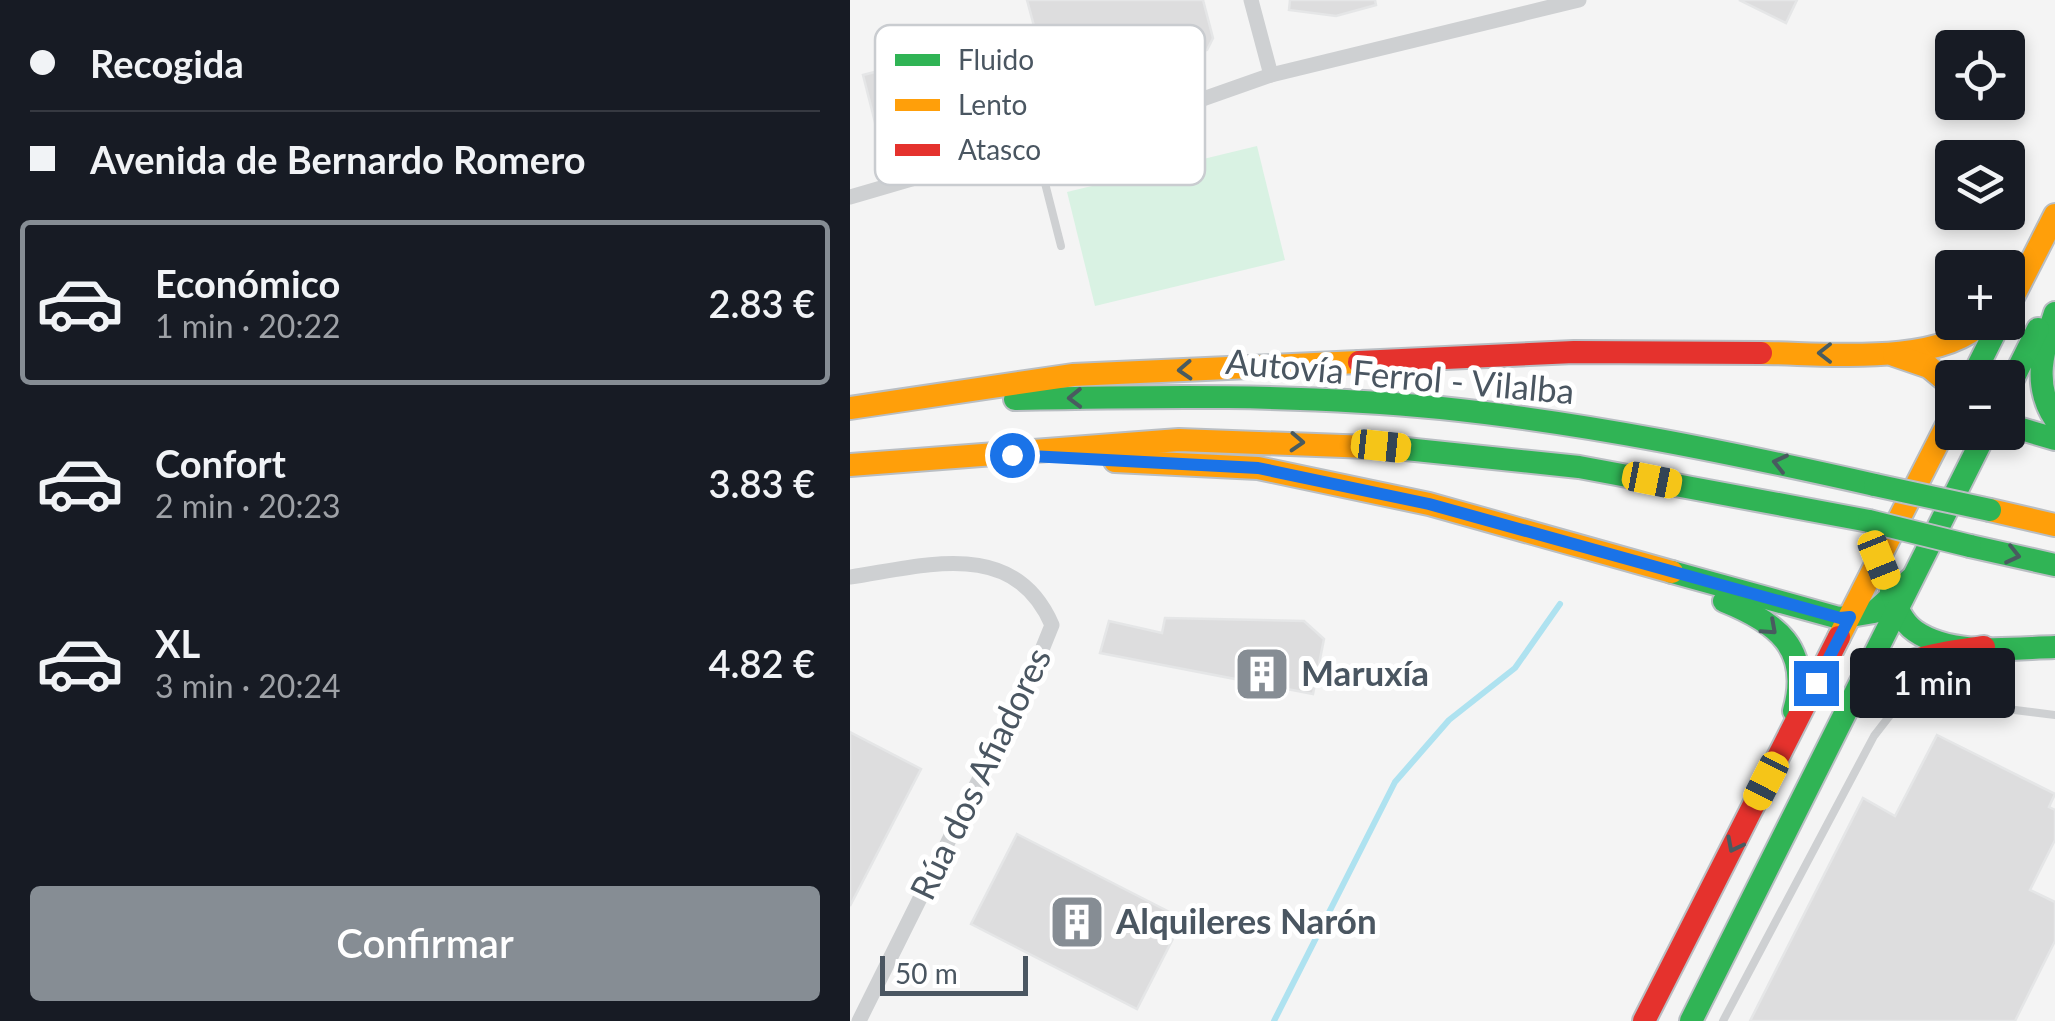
<!DOCTYPE html>
<html lang="es">
<head>
<meta charset="utf-8">
<style>
  body { margin:0; font-family:Lato,sans-serif; background:#242831; color:#f1f3f6; height:100vh; display:flex; flex-direction:column; font-size:38px; white-space:nowrap }
  * { box-sizing:border-box; margin:0 }
  p { font-size:32px; color:#9ea1a6 }
  .icon { flex:none; width:55px; height:55px; fill:none; stroke:currentColor; stroke-width:2; stroke-linecap:round; stroke-linejoin:round }
  .map { position:relative; flex:1; overflow:hidden }
  .sheet { display:flex; flex-direction:column; background:#171b24; width:850px }
  .sheet>* { flex:none }
  .guide { display:grid; align-content:center; height:220px; padding:0 30px; background:#171b24 }
  .tools { position:absolute; left:1085px; top:30px; display:grid; gap:20px }
  .tools a { display:grid; place-items:center; width:90px; height:90px; border-radius:10px; background:#171b24; box-shadow:0 5px 15px #0003; font-size:50px }
  .scale { position:absolute; left:30px; bottom:25px; width:148px; box-sizing:border-box; padding-left:10px; border:5px solid #4a5661; border-top:0; font-size:28px; line-height:35px; white-space:nowrap; color:#4a5661; -webkit-text-stroke:8px #fff; paint-order:stroke }
  .end { position:absolute; width:45px; height:45px; margin:-22px; border:12px solid #1a73e8; background:#fff; box-shadow:0 0 0 5px #fff }
  .from { border-radius:50% }
  .bubble { position:absolute; height:70px; border-radius:10px; background:#171b24; box-shadow:0 5px 15px #0003; font-size:32px; font-weight:600; line-height:70px; text-align:center }
  .car { position:absolute; width:30px; height:60px; margin:-30px -15px; border-radius:12px; box-shadow:0 0 8px 2px #0007; background:linear-gradient(#f5c518 24%,#345 0 40%,#f5c518 0 76%,#345 0 86%,#f5c518 0) }
  .guide b { display:flex; align-items:center; gap:35px; height:95px; font-size:38px }
  .guide b+b { border-top:2px solid #363941 }
  .guide i { width:25px; height:25px; background:#f1f3f6 }
  ul { padding:0; list-style:none }
  li { display:flex; align-items:center; gap:30px; height:165px; margin:0 20px 15px; padding:0 10px; border:5px solid transparent; border-radius:10px }
  li div { flex:1 }
  li b { display:block; font-size:38px }
  li em { font-style:normal; font-weight:600 }
  li.current { border-color:#868d94 }
  li>.icon { width:90px; height:90px; stroke-width:1.5 }
  .primary-button { display:flex; gap:20px; margin-top:auto; padding:20px 30px }
  .primary-button a { flex:1; height:115px; border-radius:10px; background:#868d94; color:#fff; font-size:40px; font-weight:600; line-height:115px; text-align:center }
  main { display:flex; flex:1; min-height:0 }
  .map>svg:first-child { display:block }
  .green { fill:#d9f2e3 }
  .lines { fill:none; stroke-linecap:round; stroke-linejoin:round }
  .stream { stroke:#aee2f0; stroke-width:6 }
  .building { fill:#ddddde; stroke:#e5e6e7; stroke-width:2.5 }
  .fast-casing { stroke:#b9bec3; stroke-width:26 }
  .slow-casing { stroke:#b9bec3; stroke-width:26 }
  .jam-casing { stroke:#b9bec3; stroke-width:26 }
  .lane { stroke:#ced0d2; stroke-width:8 }
  .street { stroke:#ced0d2; stroke-width:15 }
  .fast { stroke:#30b455; stroke-width:22 }
  .slow { stroke:#ff9f0a; stroke-width:22 }
  .jam { stroke:#e5322d; stroke-width:22 }
  .fast-bridge-casing { stroke:#b9bec3; stroke-width:26; stroke-linecap:butt }
  .fast-bridge { stroke:#30b455; stroke-width:22 }
  .oneway { stroke:#495b60 }
  .route { stroke:#1a73e8; stroke-width:12 }
  .labels { text-anchor:middle; stroke-width:10; stroke-linejoin:round; paint-order:stroke }
  .street-label { font-size:35px; fill:#4a5661; stroke:#fff }
  .poi-label { font-size:35px; font-weight:bold; fill:#4a5661; stroke:#fff; text-anchor:start }
  .key { fill:#fff; stroke:#c9ccd0; stroke-width:2.5 }
  .key-label { font-size:28px; fill:#4a5661 }
</style>
</head>
<body>
<main>
<section class="sheet">
<div class="guide">
<b><i class="from"></i>Recogida</b>
<b><i></i>Avenida de Bernardo Romero</b>
</div>
<ul>
<li class="current"><svg class="icon" aria-label="car" viewBox="0 0 24 24"><path d="M5 17H2v-5l4-1 3-4h7l3 4 3 1v5h-3M9 17h6M6 11h13"/><circle cx="7" cy="17" r="2"/><circle cx="17" cy="17" r="2"/></svg><div><b>Económico</b><p>1 min · 20:22</p></div><em>2.83 €</em></li>
<li><svg class="icon" aria-label="car" viewBox="0 0 24 24"><path d="M5 17H2v-5l4-1 3-4h7l3 4 3 1v5h-3M9 17h6M6 11h13"/><circle cx="7" cy="17" r="2"/><circle cx="17" cy="17" r="2"/></svg><div><b>Confort</b><p>2 min · 20:23</p></div><em>3.83 €</em></li>
<li><svg class="icon" aria-label="car" viewBox="0 0 24 24"><path d="M5 17H2v-5l4-1 3-4h7l3 4 3 1v5h-3M9 17h6M6 11h13"/><circle cx="7" cy="17" r="2"/><circle cx="17" cy="17" r="2"/></svg><div><b>XL</b><p>3 min · 20:24</p></div><em>4.82 €</em></li>
</ul>
<div class="primary-button"><a>Confirmar</a></div>
</section>
<div class="map">
<svg width="1205" height="1021" viewBox="0 0 1205 1021">
  <rect width="100%" height="100%" fill="#f4f4f4"/>
  <polygon class="green" points="407,146 435,260 245,306 217,192"/>
  <g class="lines">
    <polyline class="stream" points="424,1021 545,782 599,720 665,668 710,604"/>
  </g>
  <g class="building">
    <polygon points="177,0 353,0 363,38 357,50 281,70 273,42 194,63"/>
    <polygon points="440,0 525,0 526,5 486,16 439,10"/>
    <polygon points="889,0 947,0 936,23"/>
    <polygon points="48,66 56,97 83,90 91,122 29,138 13,75"/>
    <polygon points="315,618 454,621 474,639 463,694 250,653 259,621 312,633"/>
    <polygon points="0,732 71,769 0,906"/>
    <polygon points="1087,735 1205,794 1199,807 1205,810 1205,840 1180,890 1205,902 1205,941 1165,1021 900,1021 1013,798 1045,816"/>
    <polygon points="167,834 333,919 287,1009 121,924"/>
  </g>
  <g class="lines">
    <g class="fast-casing">
      <g id="fast">
        <path d="M1205 313C1193 350 1182 384 1205 419"/>
        <polyline points="1122,378 1150,322"/>
        <polyline points="1158,389 1188,329"/>
        <path d="M165 399C307 396 449 394 591 408 737 423 882 453 1025 485"/>
        <polyline points="1158,425 1205,439"/>
        <polyline points="546,448 729,467 1019,521"/>
        <polyline points="1120,546 1205,565"/>
        <polyline points="822,572 989,618 1024,612 1061,579"/>
        <path d="M1041 591C1046 606 1052 622 1065 631 1102 657 1163 648 1205 647"/>
        <path d="M874 601C926 622 962 648 944 711"/>
        <polyline points="841,1021 1136,432"/>
      </g>
    </g>
    <g class="slow-casing">
      <g id="slow">
        <polyline points="1158,307 1205,215"/>
        <path d="M911 353C972 353 1088 367 1133 322"/>
        <polyline points="1044,355 1079,367 1102,386"/>
        <polyline points="0,408 223,375 509,362"/>
        <polyline points="265,461 408,468 579,504 822,572"/>
        <polyline points="0,465 329,440 546,448"/>
        <polyline points="1140,510 1205,525"/>
        <polyline points="989,637 1102,415"/>
      </g>
    </g>
    <g class="jam-casing">
      <g id="jam">
        <polyline points="509,362 724,352 911,353"/>
        <path d="M1012 697C1042 657 1087 654 1134 647"/>
        <polyline points="794,1021 989,637"/>
      </g>
    </g>
    <g class="lane">
      <polyline points="185,144 211,246"/>
      <polyline points="873,1021 1024,736 1048,705 1076,699 1205,715"/>
    </g>
    <g class="street">
      <polyline points="401,0 421,75"/>
      <polyline points="0,197 185,143 350,100 421,75 729,0"/>
      <path d="M0 577C75 566 164 537 202 625L185 667 9 1021"/>
    </g>
    <use href="#fast" class="fast"/>
    <use href="#slow" class="slow"/>
    <use href="#jam" class="jam"/>
    <g class="fast-bridge-casing">
      <g id="fast-bridge">
        <polyline points="1025,485 1140,510"/>
        <polyline points="1019,521 1120,546"/>
      </g>
    </g>
    <use href="#fast-bridge" class="fast-bridge"/>
  </g>
  <defs><path id="oneway-chevron" d="M-2-3.5L2.5 0L-2 3.5" fill="none" stroke-width="1.6" stroke-linecap="round" stroke-linejoin="round" transform="scale(2.5)"/></defs>
  <g class="oneway">
    <use href="#oneway-chevron" transform="translate(975 353) rotate(-180)"/>
    <use href="#oneway-chevron" transform="translate(335 370) rotate(177)"/>
    <use href="#oneway-chevron" transform="translate(225 398) rotate(179)"/>
    <use href="#oneway-chevron" transform="translate(447 442) rotate(3)"/>
    <use href="#oneway-chevron" transform="translate(930 463) rotate(-167)"/>
    <use href="#oneway-chevron" transform="translate(1163 555) rotate(13)"/>
    <use href="#oneway-chevron" transform="translate(920 628) rotate(42)"/>
    <use href="#oneway-chevron" transform="translate(884 845) rotate(117)"/>
  </g>
  <g class="lines">
    <polyline class="route" points="162,455 408,468 579,504 990,618 1000,617 966,683"/>
  </g>
  <defs>
    <g id="building-square" transform="scale(2.875)"><rect x="-9" y="-9" width="18" height="18" rx="4" fill="#868d94" stroke="#fff"/><path d="M-4-6H4V6H1V3H-1V6H-4ZM-2.5-4.3h1.7v1.8h-1.7ZM.8-4.3h1.7v1.8H.8ZM-2.5-1h1.7V.8h-1.7ZM.8-1h1.7V.8H.8Z" fill="#fff"/></g>
  </defs>
  <g fill-rule="evenodd">
    <use href="#building-square" x="412" y="674"/>
    <use href="#building-square" x="227" y="922"/>
  </g>
  <g class="labels">
    <g class="street-label">
      <text transform="translate(550 377) rotate(5)" y="12">Autovía Ferrol - Vilalba</text>
      <text transform="translate(131 774) rotate(-64)" y="12">Rúa dos Afiadores</text>
    </g>
    <g class="poi-label">
      <text x="451" y="686">Maruxía</text>
      <text x="266" y="934">Alquileres Narón</text>
    </g>
  </g>
  <rect x="25" y="25" width="330" height="160" rx="15" class="key"/>
  <rect x="45" y="54" width="45" height="12" fill="#30b455"/>
  <rect x="45" y="99" width="45" height="12" fill="#ff9f0a"/>
  <rect x="45" y="144" width="45" height="12" fill="#e5322d"/>
  <g class="key-label">
    <text x="108" y="70">Fluido</text>
    <text x="108" y="115">Lento</text>
    <text x="108" y="160">Atasco</text>
  </g>
</svg>
<div class="tools">
<a><svg class="icon" aria-label="locate" viewBox="0 0 24 24"><circle cx="12" cy="12" r="6"/><path d="M12 2v4M12 18v4M2 12h4M18 12h4"/></svg></a>
<a><svg class="icon" aria-label="layers" viewBox="0 0 24 24"><path d="M12 4l9 5-9 5-9-5zM3 14l9 5 9-5"/></svg></a>
<a>+</a>
<a>−</a>
</div>
<div class="scale">50 m</div>
<i class="end from" style="left:162px;top:455px"></i>
<i class="end" style="left:966px;top:683px"></i>
<div class="bubble" style="left:1000px;top:648px;width:165px">1 min</div>
<i class="car" style="left:531px;top:446px;rotate:96deg"></i>
<i class="car" style="left:802px;top:480px;rotate:101deg"></i>
<i class="car" style="left:1029px;top:560px;rotate:158deg"></i>
<i class="car" style="left:916px;top:781px;rotate:207deg"></i>
</div>
</main>
</body>
</html>
